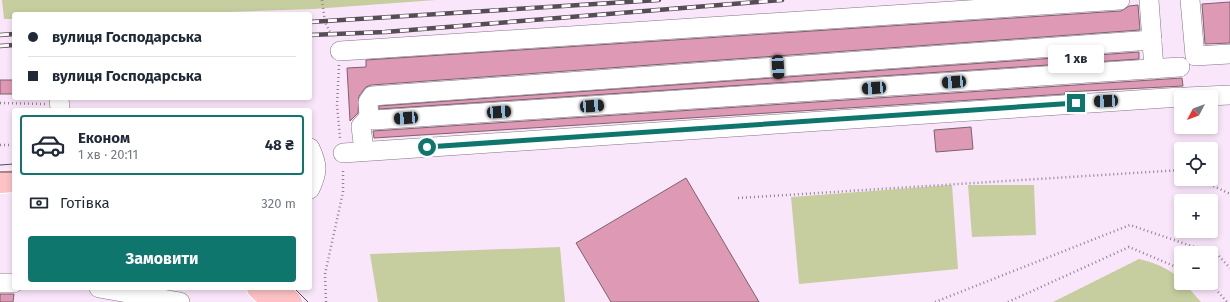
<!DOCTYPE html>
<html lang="uk">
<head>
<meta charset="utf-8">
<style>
  body { margin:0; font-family:"Fira Sans",sans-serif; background:#f6f6f7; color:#1f2937; height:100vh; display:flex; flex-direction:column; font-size:15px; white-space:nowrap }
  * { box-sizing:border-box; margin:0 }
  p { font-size:13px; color:#747a83 }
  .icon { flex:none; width:22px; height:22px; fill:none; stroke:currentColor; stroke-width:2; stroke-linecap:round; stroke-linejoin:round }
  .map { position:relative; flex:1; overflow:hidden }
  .drawer { position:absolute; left:12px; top:108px; width:300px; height:182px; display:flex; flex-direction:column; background:#fff; border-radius:4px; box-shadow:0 2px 6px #0003 }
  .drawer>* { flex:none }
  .guide { position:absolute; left:12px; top:12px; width:300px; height:88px; border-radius:4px; box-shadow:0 2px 6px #0003; display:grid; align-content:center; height:88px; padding:0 16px; background:#fff }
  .needle { width:26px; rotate:229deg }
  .buttons { position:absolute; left:1174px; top:90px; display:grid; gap:8px }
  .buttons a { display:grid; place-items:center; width:44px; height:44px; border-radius:4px; background:#fff; box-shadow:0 2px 6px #0003; font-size:20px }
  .end { position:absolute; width:18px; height:18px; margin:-9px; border:5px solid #0f766e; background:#fff; box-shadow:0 0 0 2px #fff }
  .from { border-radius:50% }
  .bubble { position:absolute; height:28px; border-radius:4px; background:#fff; box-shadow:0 2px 6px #0003; font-size:13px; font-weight:700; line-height:28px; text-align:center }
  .car { position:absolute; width:12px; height:24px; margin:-12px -6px; border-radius:5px; box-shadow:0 0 3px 1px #0007; background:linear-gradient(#222 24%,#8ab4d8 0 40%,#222 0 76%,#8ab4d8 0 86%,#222 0) }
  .guide b { display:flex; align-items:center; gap:14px; height:38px; font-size:15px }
  .guide b+b { border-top:1px solid #e0e1e3 }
  .guide i { width:10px; height:10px; background:#1f2937 }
  ul { padding:7px 0 0; list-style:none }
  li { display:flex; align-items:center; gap:12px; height:60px; margin:0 8px 6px; padding:0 8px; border:2px solid transparent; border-radius:4px }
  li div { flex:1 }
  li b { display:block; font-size:15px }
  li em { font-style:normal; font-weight:700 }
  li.current { border-color:#0f766e }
  li>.icon { width:36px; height:36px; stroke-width:1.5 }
  .pay { display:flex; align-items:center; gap:10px; height:44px; padding:0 16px; font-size:15px }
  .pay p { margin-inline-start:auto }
  .primary-button { display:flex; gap:8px; margin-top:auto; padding:8px 16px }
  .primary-button a { flex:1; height:46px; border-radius:4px; background:#0f766e; color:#fff; font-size:16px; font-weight:700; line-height:46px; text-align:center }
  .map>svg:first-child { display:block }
  .green { fill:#c6cea0 }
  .building { fill:#de99b4; stroke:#7b636c }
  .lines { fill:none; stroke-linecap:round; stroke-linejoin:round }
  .minor-casing { stroke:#847384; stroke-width:20 }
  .major-casing { stroke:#fff; stroke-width:24 }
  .path { stroke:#908390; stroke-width:2.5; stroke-dasharray:1 3; stroke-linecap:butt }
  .minor { stroke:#fff; stroke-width:19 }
  .major { stroke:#fdc2c5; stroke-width:22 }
  .tram { stroke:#574d57; stroke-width:1 }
  .rail-casing { stroke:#574d57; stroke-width:4.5 }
  .rail { stroke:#fef9fd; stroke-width:3; stroke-dasharray:9; stroke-linecap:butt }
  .route { stroke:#0f766e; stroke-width:5 }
</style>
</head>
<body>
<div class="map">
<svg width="1230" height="302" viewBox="0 0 1230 302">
  <rect width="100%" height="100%" fill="#fae6fa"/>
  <g class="green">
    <polygon points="2,0 436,0 314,9 171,14 14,14 14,19 4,19"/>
    <polygon points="952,185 958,269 799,284 791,197"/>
    <polygon points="968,185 1034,185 1036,235 972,237"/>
    <polygon points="560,247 565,302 378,302 370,254"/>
    <path d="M1139 259C1155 263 1169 268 1181 280V283H1184L1201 302H1053Z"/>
  </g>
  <g class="building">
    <polygon points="1230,2 1230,43 1205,44 1202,4"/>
    <polygon points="1138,5 1140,30 371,85 366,87 359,96 358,113 350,121 347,68 366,67 366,60 1121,11 1129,6"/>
    <polygon points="1139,52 1139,59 379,109 379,106"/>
    <polygon points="1182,78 1183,86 1065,92 1065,94 816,110 374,138 373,131"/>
    <rect x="0" y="80" width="14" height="14"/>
    <polygon points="971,127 973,149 936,152 934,130"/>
    <polygon points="686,178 759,302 611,302 576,243"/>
    <polygon points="0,294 14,294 13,302 0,302"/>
  </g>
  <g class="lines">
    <g class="minor-casing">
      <g id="minor">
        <polyline points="1149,0 1154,69"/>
        <polyline points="1190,0 1195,56 1230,54"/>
        <polyline points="1152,40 372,96 368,102 369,117 374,120 1180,67"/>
        <polyline points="340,51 1120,0"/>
        <polyline points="1186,97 1230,95"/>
        <polyline points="59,98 60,110"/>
        <path d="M310 148C318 165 318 172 310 189"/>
        <polyline points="364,151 361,126 369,117"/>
        <polyline points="343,153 1181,97"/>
        <polyline points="0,283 14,283"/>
        <polyline points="99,288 180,302"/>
      </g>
    </g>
    <g class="major-casing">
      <g id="major">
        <polyline points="0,182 14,181"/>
        <polyline points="258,288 273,302"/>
        <polyline points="277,288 291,302"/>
      </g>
    </g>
    <g class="path">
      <polyline points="322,0 325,22 333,38"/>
      <polyline points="339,65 337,105 340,138"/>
      <polyline points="0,103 45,104"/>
      <polyline points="0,145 14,145"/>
      <polyline points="1199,179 1230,194"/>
      <polyline points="738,198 1181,170"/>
      <polyline points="1210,283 1227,302"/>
      <polyline points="326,302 325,274 343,192 343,169"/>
      <polyline points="935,302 1130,225 1218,255 1230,268"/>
      <polyline points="1008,302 1129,247 1181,269"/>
    </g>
    <use href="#minor" class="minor"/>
    <use href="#major" class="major"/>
    <g class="tram">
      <polyline points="0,165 14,164"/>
      <polyline points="0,172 14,172"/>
      <polyline points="294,288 308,302"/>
    </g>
    <g class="rail-casing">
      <g id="rail">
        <polyline points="310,22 659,0"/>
        <polyline points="0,35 14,34"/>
        <polyline points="310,35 385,32 782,0"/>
        <polyline points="0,46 14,45"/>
      </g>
    </g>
    <use href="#rail" class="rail"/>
  </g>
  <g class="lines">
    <polyline class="route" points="427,147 1076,103"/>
  </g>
</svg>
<div class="buttons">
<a><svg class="needle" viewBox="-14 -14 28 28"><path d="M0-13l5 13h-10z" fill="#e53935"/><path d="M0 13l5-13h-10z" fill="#747a83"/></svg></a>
<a><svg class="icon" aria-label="locate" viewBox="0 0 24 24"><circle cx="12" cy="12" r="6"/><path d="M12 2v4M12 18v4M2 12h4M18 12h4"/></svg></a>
<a>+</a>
<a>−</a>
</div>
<i class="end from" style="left:427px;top:147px"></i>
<i class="end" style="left:1076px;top:103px"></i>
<div class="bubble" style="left:1048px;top:45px;width:56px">1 хв</div>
<i class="car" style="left:778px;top:67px;rotate:177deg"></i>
<i class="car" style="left:954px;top:82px;rotate:266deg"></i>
<i class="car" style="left:874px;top:88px;rotate:266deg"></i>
<i class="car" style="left:1106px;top:101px;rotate:267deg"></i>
<i class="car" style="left:592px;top:106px;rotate:86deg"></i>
<i class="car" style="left:499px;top:112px;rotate:86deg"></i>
<i class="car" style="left:406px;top:118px;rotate:266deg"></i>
<div class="guide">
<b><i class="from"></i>вулиця Господарська</b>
<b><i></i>вулиця Господарська</b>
</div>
<section class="drawer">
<ul>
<li class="current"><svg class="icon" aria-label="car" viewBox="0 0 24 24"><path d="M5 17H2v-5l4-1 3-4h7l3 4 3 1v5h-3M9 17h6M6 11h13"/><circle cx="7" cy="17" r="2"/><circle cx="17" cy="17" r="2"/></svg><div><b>Економ</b><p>1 хв · 20:11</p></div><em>48 ₴</em></li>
</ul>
<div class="pay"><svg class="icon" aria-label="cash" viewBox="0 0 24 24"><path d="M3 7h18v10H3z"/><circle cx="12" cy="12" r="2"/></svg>Готівка<p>320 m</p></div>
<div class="primary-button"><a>Замовити</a></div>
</section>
</div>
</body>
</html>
